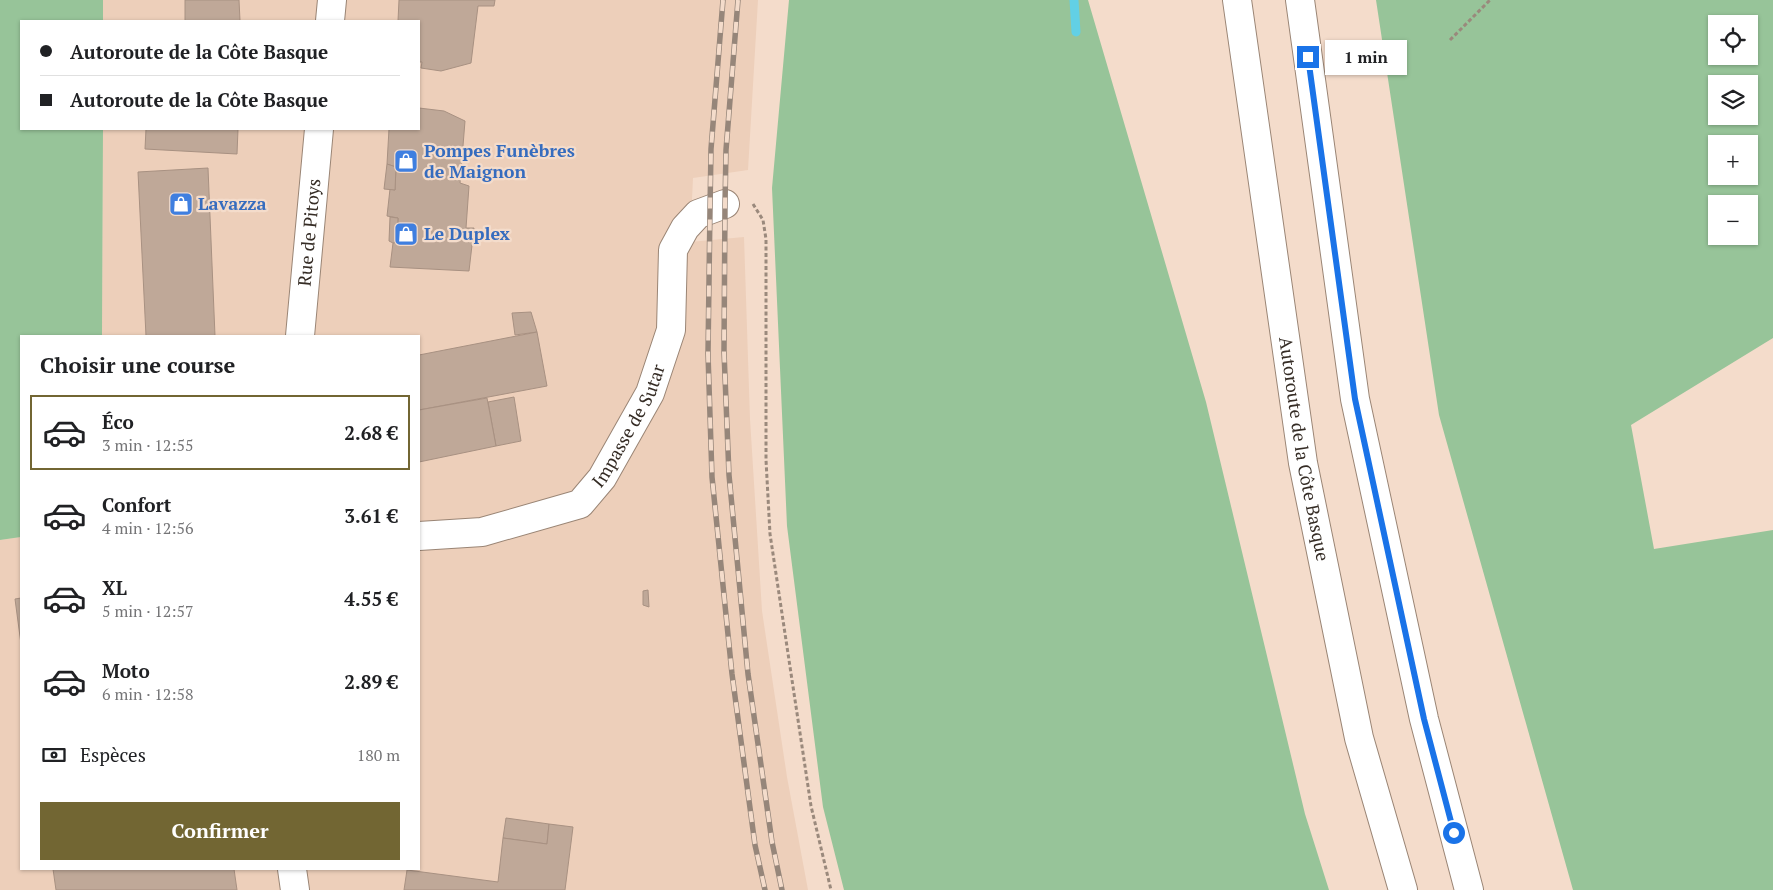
<!DOCTYPE html>
<html lang="fr">
<head>
<meta charset="utf-8">
<style>
  body { margin:0; font-family:"PT Serif",serif; background:#f6f6f6; color:#202124; height:100vh; display:flex; flex-direction:column; font-size:19px; white-space:nowrap }
  * { box-sizing:border-box; margin:0 }
  p { font-size:16px; color:#757577 }
  .icon { flex:none; width:28px; height:28px; fill:none; stroke:currentColor; stroke-width:2; stroke-linecap:round; stroke-linejoin:round }
  .map { position:relative; flex:1; overflow:hidden }
  .sheet { position:absolute; left:20px; top:335px; width:400px; height:535px; display:flex; flex-direction:column; background:#fff; border-radius:0px; box-shadow:0 1px 4px #0004 }
  .sheet>* { flex:none }
  .banner { position:absolute; left:20px; top:20px; width:400px; height:110px; border-radius:0px; box-shadow:0 1px 4px #0004; display:grid; align-content:center; height:110px; padding:0 20px; background:#fff }
  .tools { position:absolute; left:1708px; top:15px; display:grid; gap:10px }
  .tools a { display:grid; place-items:center; width:50px; height:50px; border-radius:0px; background:#fff; box-shadow:0 1px 4px #0004; font-size:25px }
  .end { position:absolute; width:22px; height:22px; margin:-11px; border:6px solid #1a73e8; background:#fff; box-shadow:0 0 0 2px #fff }
  .from { border-radius:50% }
  .bubble { position:absolute; height:35px; border-radius:0px; background:#fff; box-shadow:0 1px 4px #0004; font-size:16px; font-weight:700; line-height:35px; text-align:center }
  .banner b { display:flex; align-items:center; gap:18px; height:48px; font-size:19px }
  .banner b+b { border-top:1px solid #e0e0e0 }
  .banner i { width:12px; height:12px; background:#202124 }
  ul { padding:0; list-style:none }
  li { display:flex; align-items:center; gap:15px; height:75px; margin:0 10px 8px; padding:0 10px; border:2px solid transparent; border-radius:0px }
  li div { flex:1 }
  li b { display:block; font-size:19px }
  li em { font-style:normal; font-weight:700 }
  li.on { border-color:#726633 }
  li>.icon { width:45px; height:45px; stroke-width:1.5 }
  h2 { padding:0 20px; font-size:22px; line-height:60px }
  .pay { display:flex; align-items:center; gap:12px; height:55px; padding:0 20px; font-size:19px }
  .pay p { margin-inline-start:auto }
  .action { display:flex; gap:10px; margin-top:auto; padding:10px 20px }
  .action a { flex:1; height:58px; border-radius:0px; background:#726633; color:#fff; font-size:20px; font-weight:700; line-height:58px; text-align:center }
  .map>svg:first-child { display:block }
  .built { fill:#edcfba }
  .green { fill:#97c499; fill-rule:evenodd }
  .lines { fill:none; stroke-linecap:round; stroke-linejoin:round }
  .stream { stroke:#62d0e5; stroke-width:9 }
  .building { fill:#bfa898; stroke:#a89182 }
  .minor-casing { stroke:#9a8575; stroke-width:30 }
  .highway-casing { stroke:#9a8575; stroke-width:30 }
  .path { stroke:#9a897c; stroke-width:3; stroke-dasharray:4 2.5; stroke-linecap:butt }
  .minor { stroke:#fff; stroke-width:28 }
  .highway { stroke:#fff; stroke-width:28 }
  .rail-casing { stroke:#96867a; stroke-width:5.5 }
  .rail { stroke:#f4dccb; stroke-width:4; stroke-dasharray:11; stroke-linecap:butt }
  .route { stroke:#1a73e8; stroke-width:6 }
  .labels { text-anchor:middle; stroke-width:4.5; stroke-linejoin:round; paint-order:stroke }
  .shop-label { font-size:18px; font-weight:bold; fill:#366cbe; stroke:#f4dccb; text-anchor:start }
  .street-label { font-size:18px; fill:#352c25; stroke:#f4dccb }
</style>
</head>
<body>
<div class="map">
<svg width="1773" height="890" viewBox="0 0 1773 890">
  <rect width="100%" height="100%" fill="#f4dccb"/>
  <polygon class="built" points="103,0 758,0 748,170 693,178 690,242 744,237 750,419 762,611 787,777 808,890 0,890 0,540 21,537 21,869 419,869 419,336 102,336 103,129 419,129 419,21 103,21"/>
  <g class="green">
    <polygon points="0,0 103,0 103,21 21,21 21,129 103,129 102,336 21,336 21,537 0,540"/>
    <polygon points="789,0 1088,0 1206,402 1305,814 1329,890 844,890 823,807 787,526 772,188"/>
    <path d="M1376 0H1773V338L1631 425 1654 549 1773 530V890H1573L1439 415ZM1716 24H1749V56H1716ZM1716 84H1749V116H1716ZM1716 144H1749V176H1716ZM1716 204H1749V236H1716Z"/>
  </g>
  <g class="lines">
    <polyline class="stream" points="1074,0 1076,32"/>
  </g>
  <g class="building">
    <polygon points="185,0 239,0 240,21 185,21"/>
    <polygon points="399,0 495,0 494,6 478,6 471,63 441,71 421,68 422,62 419,62 419,21 398,21"/>
    <polygon points="419,108 444,111 465,121 460,183 469,186 466,228 474,228 469,271 390,267 393,243 397,242 398,218 387,216 390,189 395,190 396,167 387,164 389,129 419,129"/>
    <polygon points="146,129 238,129 237,154 145,149"/>
    <polygon points="387,164 396,167 395,190 384,189"/>
    <polygon points="208,168 215,336 146,336 138,172"/>
    <polygon points="390,217 398,218 397,242 393,243 389,241"/>
    <polygon points="531,312 537,332 515,335 512,313"/>
    <polygon points="537,332 547,386 419,410 419,355"/>
    <polygon points="514,397 521,441 496,446 488,402"/>
    <polygon points="487,398 496,446 419,462 419,410"/>
    <polygon points="648,590 649,607 643,605 643,591"/>
    <polygon points="21,598 21,644 15,599"/>
    <polygon points="506,818 549,824 547,844 503,838"/>
    <polygon points="549,824 573,827 565,890 404,890 407,870 498,882 503,838 547,844"/>
    <polygon points="53,869 234,869 237,890 56,890"/>
  </g>
  <g class="lines">
    <g class="minor-casing">
      <g id="minor">
        <polyline points="330,21 332,0"/>
        <path id="s1" d="M300 336 319 129"/>
        <path id="s2" d="M419 536 482 532 580 504 602 478 650 393 671 330 673 250 685 228 698 214 725 204"/>
        <polyline points="292,869 295,890"/>
      </g>
    </g>
    <g class="highway-casing">
      <g id="highway">
        <path id="s3" d="M1237 0 1303 463 1359 738 1403 890"/>
        <polyline points="1300,0 1355,399 1424,719 1469,890"/>
      </g>
    </g>
    <g class="path">
      <polyline points="1450,40 1490,0"/>
      <polyline points="753,204 763,220 766,239 766,460 770,534 811,806 831,890"/>
    </g>
    <use href="#minor" class="minor"/>
    <use href="#highway" class="highway"/>
    <g class="rail-casing">
      <g id="rail">
        <polyline points="723,0 711,149 710,209 708,354 712,477 732,674 755,845 765,890"/>
        <polyline points="738,0 726,150 725,204 724,352 729,475 748,674 772,842 782,890"/>
      </g>
    </g>
    <use href="#rail" class="rail"/>
  </g>
  <g class="lines">
    <polyline class="route" points="1308,57 1355,399 1424,719 1454,833"/>
  </g>
  <defs>
    <g id="shop-square" transform="scale(1.25)"><rect x="-9" y="-9" width="18" height="18" rx="4" fill="#3f7fe0" stroke="#f4dccb"/><path d="M-5-2.5h2.3a2.7 3.5 0 0 1 5.4 0H5L5.5 6h-11ZM-1.5-2.5h3a1.5 2.3 0 0 0-3 0Z" fill="#fff"/></g>
  </defs>
  <g fill-rule="evenodd">
    <use href="#shop-square" x="406" y="161"/>
    <use href="#shop-square" x="181" y="204"/>
    <use href="#shop-square" x="406" y="234"/>
  </g>
  <g class="labels">
    <g class="shop-label">
      <text x="424" y="157">Pompes Funèbres<tspan x="424" dy="21">de Maignon</tspan></text>
      <text x="198" y="210">Lavazza</text>
      <text x="424" y="240">Le Duplex</text>
    </g>
    <g class="street-label">
      <text dy="6" stroke="none"><textPath href="#s1" startOffset="104">Rue de Pitoys</textPath></text>
      <text dy="6" stroke="none"><textPath href="#s2" startOffset="258">Impasse de Sutar</textPath></text>
      <text dy="6" stroke="none"><textPath href="#s3" startOffset="454">Autoroute de la Côte Basque</textPath></text>
    </g>
  </g>
</svg>
<div class="tools">
<a><svg class="icon" aria-label="locate" viewBox="0 0 24 24"><circle cx="12" cy="12" r="6"/><path d="M12 2v4M12 18v4M2 12h4M18 12h4"/></svg></a>
<a><svg class="icon" aria-label="layers" viewBox="0 0 24 24"><path d="M12 4l9 5-9 5-9-5zM3 14l9 5 9-5"/></svg></a>
<a>+</a>
<a>−</a>
</div>
<i class="end from" style="left:1454px;top:833px"></i>
<i class="end" style="left:1308px;top:57px"></i>
<div class="bubble" style="left:1325px;top:40px;width:82px">1 min</div>
<div class="banner">
<b><i class="from"></i>Autoroute de la Côte Basque</b>
<b><i></i>Autoroute de la Côte Basque</b>
</div>
<section class="sheet">
<h2>Choisir une course</h2>
<ul>
<li class="on"><svg class="icon" aria-label="car" viewBox="0 0 24 24"><path d="M5 17H2v-5l4-1 3-4h7l3 4 3 1v5h-3M9 17h6M6 11h13"/><circle cx="7" cy="17" r="2"/><circle cx="17" cy="17" r="2"/></svg><div><b>Éco</b><p>3 min · 12:55</p></div><em>2.68 €</em></li>
<li><svg class="icon" aria-label="car" viewBox="0 0 24 24"><path d="M5 17H2v-5l4-1 3-4h7l3 4 3 1v5h-3M9 17h6M6 11h13"/><circle cx="7" cy="17" r="2"/><circle cx="17" cy="17" r="2"/></svg><div><b>Confort</b><p>4 min · 12:56</p></div><em>3.61 €</em></li>
<li><svg class="icon" aria-label="car" viewBox="0 0 24 24"><path d="M5 17H2v-5l4-1 3-4h7l3 4 3 1v5h-3M9 17h6M6 11h13"/><circle cx="7" cy="17" r="2"/><circle cx="17" cy="17" r="2"/></svg><div><b>XL</b><p>5 min · 12:57</p></div><em>4.55 €</em></li>
<li><svg class="icon" aria-label="car" viewBox="0 0 24 24"><path d="M5 17H2v-5l4-1 3-4h7l3 4 3 1v5h-3M9 17h6M6 11h13"/><circle cx="7" cy="17" r="2"/><circle cx="17" cy="17" r="2"/></svg><div><b>Moto</b><p>6 min · 12:58</p></div><em>2.89 €</em></li>
</ul>
<div class="pay"><svg class="icon" aria-label="cash" viewBox="0 0 24 24"><path d="M3 7h18v10H3z"/><circle cx="12" cy="12" r="2"/></svg>Espèces<p>180 m</p></div>
<div class="action"><a>Confirmer</a></div>
</section>
</div>
</body>
</html>
